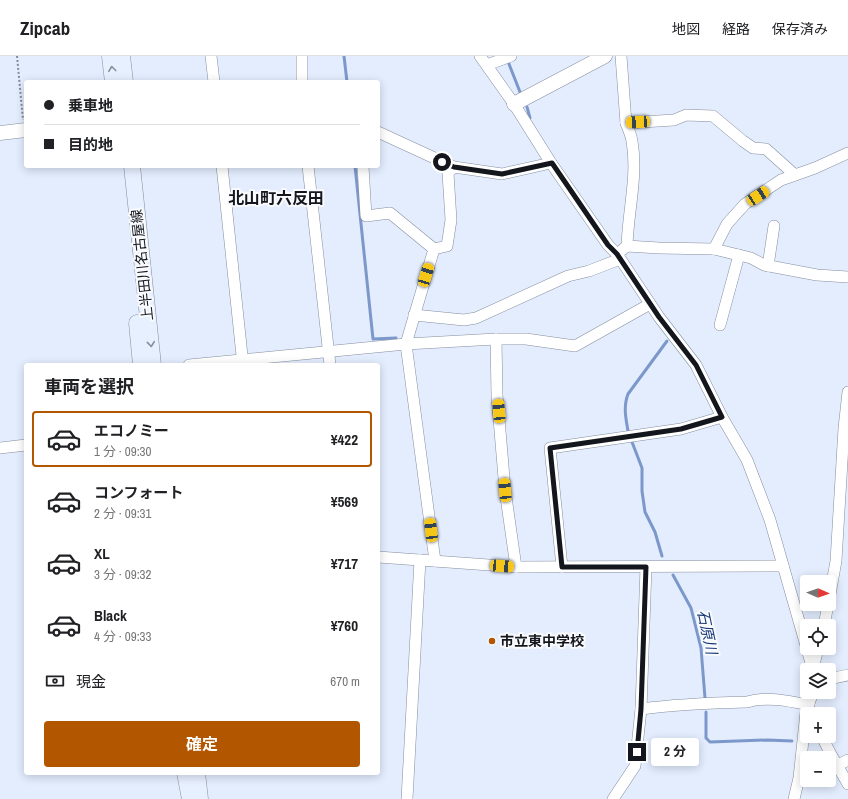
<!DOCTYPE html>
<html lang="ja">
<head>
<meta charset="utf-8">
<style>
  body { margin:0; font-family:"Archivo Narrow","Noto Sans JP",sans-serif; background:#f6f6f6; color:#202124; height:100vh; display:flex; flex-direction:column; font-size:15px; white-space:nowrap }
  * { box-sizing:border-box; margin:0 }
  p { font-size:13px; color:#757577 }
  .icon { flex:none; width:22px; height:22px; fill:none; stroke:currentColor; stroke-width:2; stroke-linecap:round; stroke-linejoin:round }
  .map { position:relative; flex:1; overflow:hidden }
  .panel { position:absolute; left:24px; top:307px; width:356px; height:412px; display:flex; flex-direction:column; background:#fff; border-radius:4px; box-shadow:0 2px 10px #0003 }
  .panel>* { flex:none }
  .banner { position:absolute; left:24px; top:24px; width:356px; height:88px; border-radius:4px; box-shadow:0 2px 10px #0003; display:grid; align-content:center; height:88px; padding:0 20px; background:#fff }
  .needle { width:26px; rotate:92deg }
  .tools { position:absolute; left:800px; top:519px; display:grid; gap:8px }
  .tools a { display:grid; place-items:center; width:36px; height:36px; border-radius:4px; background:#fff; box-shadow:0 2px 10px #0003; font-size:20px }
  .end { position:absolute; width:18px; height:18px; margin:-9px; border:5px solid #13161c; background:#fff; box-shadow:0 0 0 2px #fff }
  .from { border-radius:50% }
  .bubble { position:absolute; height:28px; border-radius:4px; background:#fff; box-shadow:0 2px 10px #0003; font-size:13px; font-weight:700; line-height:28px; text-align:center }
  .car { position:absolute; width:12px; height:24px; margin:-12px -6px; border-radius:5px; box-shadow:0 0 3px 1px #0007; background:linear-gradient(#f5c518 24%,#345 0 40%,#f5c518 0 76%,#345 0 86%,#f5c518 0) }
  .banner b { display:flex; align-items:center; gap:14px; height:38px; font-size:15px }
  .banner b+b { border-top:1px solid #e0e0e0 }
  .banner i { width:10px; height:10px; background:#202124 }
  ul { padding:0; list-style:none }
  li { display:flex; align-items:center; gap:12px; height:56px; margin:0 8px 6px; padding:0 12px; border:2px solid transparent; border-radius:4px }
  li div { flex:1 }
  li b { display:block; font-size:15px }
  li em { font-style:normal; font-weight:700 }
  li.on { border-color:#b35600 }
  li>.icon { width:36px; height:36px; stroke-width:1.5 }
  h2 { padding:0 20px; font-size:18px; line-height:48px }
  .pay { display:flex; align-items:center; gap:10px; height:44px; padding:0 20px; font-size:15px }
  .pay p { margin-inline-start:auto }
  .action { display:flex; gap:8px; margin-top:auto; padding:8px 20px }
  .action a { flex:1; height:46px; border-radius:4px; background:#b35600; color:#fff; font-size:16px; font-weight:700; line-height:46px; text-align:center }
  header { display:flex; align-items:center; gap:24px; box-sizing:border-box; height:56px; padding:0 20px; background:#fff; border-bottom:1px solid #e0e0e0 }
  header strong { font-size:19px }
  nav { display:flex; gap:22px; margin-inline-start:auto; font-size:14px }
  .map>svg:first-child { display:block }
  .lines { fill:none; stroke-linecap:round; stroke-linejoin:round }
  .stream { stroke:#7c98cb; stroke-width:3 }
  .minor-casing { stroke:#858e9e; stroke-width:12 }
  .tertiary-casing { stroke:#858e9e; stroke-width:15 }
  .secondary-casing { stroke:#858e9e; stroke-width:17 }
  .path { stroke:#858c98; stroke-width:2; stroke-dasharray:2 2; stroke-linecap:butt }
  .minor { stroke:#fff; stroke-width:11 }
  .tertiary { stroke:#fff; stroke-width:14 }
  .secondary { stroke:#e7f0ff; stroke-width:16 }
  .oneway { stroke:#888e99 }
  .route { stroke:#13161c; stroke-width:5 }
  .poi-dot { fill:#b35600; stroke:#f8fafd; stroke-width:1.5 }
  .labels { text-anchor:middle; stroke-width:4; stroke-linejoin:round; paint-order:stroke }
  .street-label { font-size:14px; fill:#13161c; stroke:#f8fafd }
  .poi-label { font-size:14px; font-weight:bold; fill:#13161c; stroke:#f8fafd; text-anchor:start }
  .water-label { font-size:15px; font-style:italic; fill:#193976; stroke:#f8fafd }
  .quarter-label { font-size:16px; font-weight:bold; fill:#13161c; stroke:#f8fafd }
</style>
</head>
<body>
<header>
<strong>Zipcab</strong>
<nav><a>地図</a><a>経路</a><a>保存済み</a></nav>
</header>
<div class="map">
<svg width="848" height="743" viewBox="0 0 848 743">
  <rect width="100%" height="100%" fill="#e3edfe"/>
  <g class="lines">
    <g class="stream">
      <polyline points="344,0 347,26"/>
      <polyline points="509,8 520,36"/>
      <polyline points="527,51 530,62"/>
      <polyline points="355,110 373,283 396,282"/>
      <path d="M628 375C626 363 623 351 628 338L667 285"/>
      <polyline points="632,386 642,412 642,435 645,456 655,476 662,500"/>
      <polyline points="673,519 691,552 701,592 705,642"/>
      <polyline points="706,656 706,682 710,686 767,684 792,685"/>
    </g>
    <g class="minor-casing">
      <g id="minor">
        <polyline points="211,0 214,26"/>
        <polyline points="480,0 514,48 551,107 608,189 617,198 659,261 696,309 722,361 747,404 770,464 813,614"/>
        <polyline points="621,0 626,67"/>
        <polyline points="487,9 511,0"/>
        <polyline points="302,26 302,0"/>
        <polyline points="378,76 454,111 502,118 551,107"/>
        <polyline points="222,110 243,309"/>
        <polyline points="308,110 330,309"/>
        <polyline points="363,110 366,160 390,157 434,193"/>
        <path d="M627 190C628 155 638 120 632 85 631 79 628 72 626 67L674 64 686 59 713 60 743 85 753 92 766 93 795 119"/>
        <polyline points="714,193 727,168 745,148 781,124 815,112 848,97"/>
        <polyline points="622,194 627,190 659,192 714,193 751,202 764,209 817,219 848,221"/>
        <polyline points="768,210 774,170"/>
        <polyline points="414,259 464,264 476,262 568,220 589,215 620,203"/>
        <polyline points="720,269 739,199"/>
        <polyline points="496,283 497,339 505,434 516,511"/>
        <polyline points="189,309 406,288 496,283 526,283 575,290 650,248"/>
        <polyline points="0,392 26,389"/>
        <polyline points="378,501 516,511 783,510"/>
        <polyline points="435,505 406,288 434,193 447,190 451,164 448,117 454,111"/>
        <polyline points="562,511 550,392 681,373 722,361"/>
        <polyline points="829,544 836,505 844,372 848,336"/>
        <polyline points="824,570 828,548"/>
        <polyline points="813,613 818,592"/>
        <polyline points="829,623 848,619"/>
        <path d="M641 653C678 648 709 647 747 646 766 640 789 645 809 649"/>
        <path d="M822 680C829 697 839 712 848 728"/>
        <polyline points="838,709 848,704"/>
        <polyline points="407,743 420,504"/>
        <polyline points="613,743 635,710 641,653 646,511"/>
        <polyline points="794,743 799,722 806,656 813,636"/>
      </g>
    </g>
    <g class="tertiary-casing">
      <g id="tertiary">
        <polyline points="514,48 605,0"/>
        <polyline points="0,77 26,74"/>
      </g>
    </g>
    <g class="secondary-casing">
      <g id="secondary">
        <polyline points="110,0 113,26"/>
        <polyline points="122,0 125,26"/>
        <polyline points="132,110 153,309"/>
        <polyline points="137,267 141,309"/>
        <polyline points="185,717 190,743"/>
        <polyline points="197,717 200,743"/>
      </g>
    </g>
    <polyline class="path" points="17,0 23,64"/>
    <use href="#minor" class="minor"/>
    <use href="#tertiary" class="tertiary"/>
    <use href="#secondary" class="secondary"/>
  </g>
  <defs><path id="oneway-chevron" d="M-2-3.5L2.5 0L-2 3.5" fill="none" stroke-width="1.6" stroke-linecap="round" stroke-linejoin="round"/></defs>
  <g class="oneway">
    <use href="#oneway-chevron" transform="translate(112 13) rotate(-97)"/>
    <use href="#oneway-chevron" transform="translate(151 288) rotate(84)"/>
  </g>
  <g class="lines">
    <polyline class="route" points="442,106 454,111 502,118 552,107 608,189 617,198 659,261 696,309 722,361 681,373 550,392 562,511 646,511 641,653 637,696"/>
  </g>
  <circle class="poi-dot" cx="492" cy="585" r="4"/>
  <g class="labels">
    <g class="street-label">
      <text transform="translate(142 209) rotate(-96)" y="5">上半田川名古屋線</text>
    </g>
    <g class="poi-label">
      <text x="500" y="590">市立東中学校</text>
    </g>
    <g class="water-label">
      <text transform="translate(707 576) rotate(78)" y="5">石原川</text>
    </g>
    <g class="quarter-label">
      <text x="276" y="148">北山町六反田</text>
    </g>
  </g>
</svg>
<div class="tools">
<a><svg class="needle" viewBox="-14 -14 28 28"><path d="M0-13l5 13h-10z" fill="#e53935"/><path d="M0 13l5-13h-10z" fill="#757577"/></svg></a>
<a><svg class="icon" aria-label="locate" viewBox="0 0 24 24"><circle cx="12" cy="12" r="6"/><path d="M12 2v4M12 18v4M2 12h4M18 12h4"/></svg></a>
<a><svg class="icon" aria-label="layers" viewBox="0 0 24 24"><path d="M12 4l9 5-9 5-9-5zM3 14l9 5 9-5"/></svg></a>
<a>+</a>
<a>−</a>
</div>
<i class="end from" style="left:442px;top:106px"></i>
<i class="end" style="left:637px;top:696px"></i>
<div class="bubble" style="left:651px;top:682px;width:48px">2 分</div>
<i class="car" style="left:638px;top:66px;rotate:267deg"></i>
<i class="car" style="left:758px;top:140px;rotate:57deg"></i>
<i class="car" style="left:426px;top:219px;rotate:17deg"></i>
<i class="car" style="left:499px;top:355px;rotate:355deg"></i>
<i class="car" style="left:505px;top:434px;rotate:355deg"></i>
<i class="car" style="left:431px;top:474px;rotate:353deg"></i>
<i class="car" style="left:502px;top:510px;rotate:94deg"></i>
<div class="banner">
<b><i class="from"></i>乗車地</b>
<b><i></i>目的地</b>
</div>
<section class="panel">
<h2>車両を選択</h2>
<ul>
<li class="on"><svg class="icon" aria-label="car" viewBox="0 0 24 24"><path d="M5 17H2v-5l4-1 3-4h7l3 4 3 1v5h-3M9 17h6M6 11h13"/><circle cx="7" cy="17" r="2"/><circle cx="17" cy="17" r="2"/></svg><div><b>エコノミー</b><p>1 分 · 09:30</p></div><em>¥422</em></li>
<li><svg class="icon" aria-label="car" viewBox="0 0 24 24"><path d="M5 17H2v-5l4-1 3-4h7l3 4 3 1v5h-3M9 17h6M6 11h13"/><circle cx="7" cy="17" r="2"/><circle cx="17" cy="17" r="2"/></svg><div><b>コンフォート</b><p>2 分 · 09:31</p></div><em>¥569</em></li>
<li><svg class="icon" aria-label="car" viewBox="0 0 24 24"><path d="M5 17H2v-5l4-1 3-4h7l3 4 3 1v5h-3M9 17h6M6 11h13"/><circle cx="7" cy="17" r="2"/><circle cx="17" cy="17" r="2"/></svg><div><b>XL</b><p>3 分 · 09:32</p></div><em>¥717</em></li>
<li><svg class="icon" aria-label="car" viewBox="0 0 24 24"><path d="M5 17H2v-5l4-1 3-4h7l3 4 3 1v5h-3M9 17h6M6 11h13"/><circle cx="7" cy="17" r="2"/><circle cx="17" cy="17" r="2"/></svg><div><b>Black</b><p>4 分 · 09:33</p></div><em>¥760</em></li>
</ul>
<div class="pay"><svg class="icon" aria-label="cash" viewBox="0 0 24 24"><path d="M3 7h18v10H3z"/><circle cx="12" cy="12" r="2"/></svg>現金<p>670 m</p></div>
<div class="action"><a>確定</a></div>
</section>
</div>
</body>
</html>
